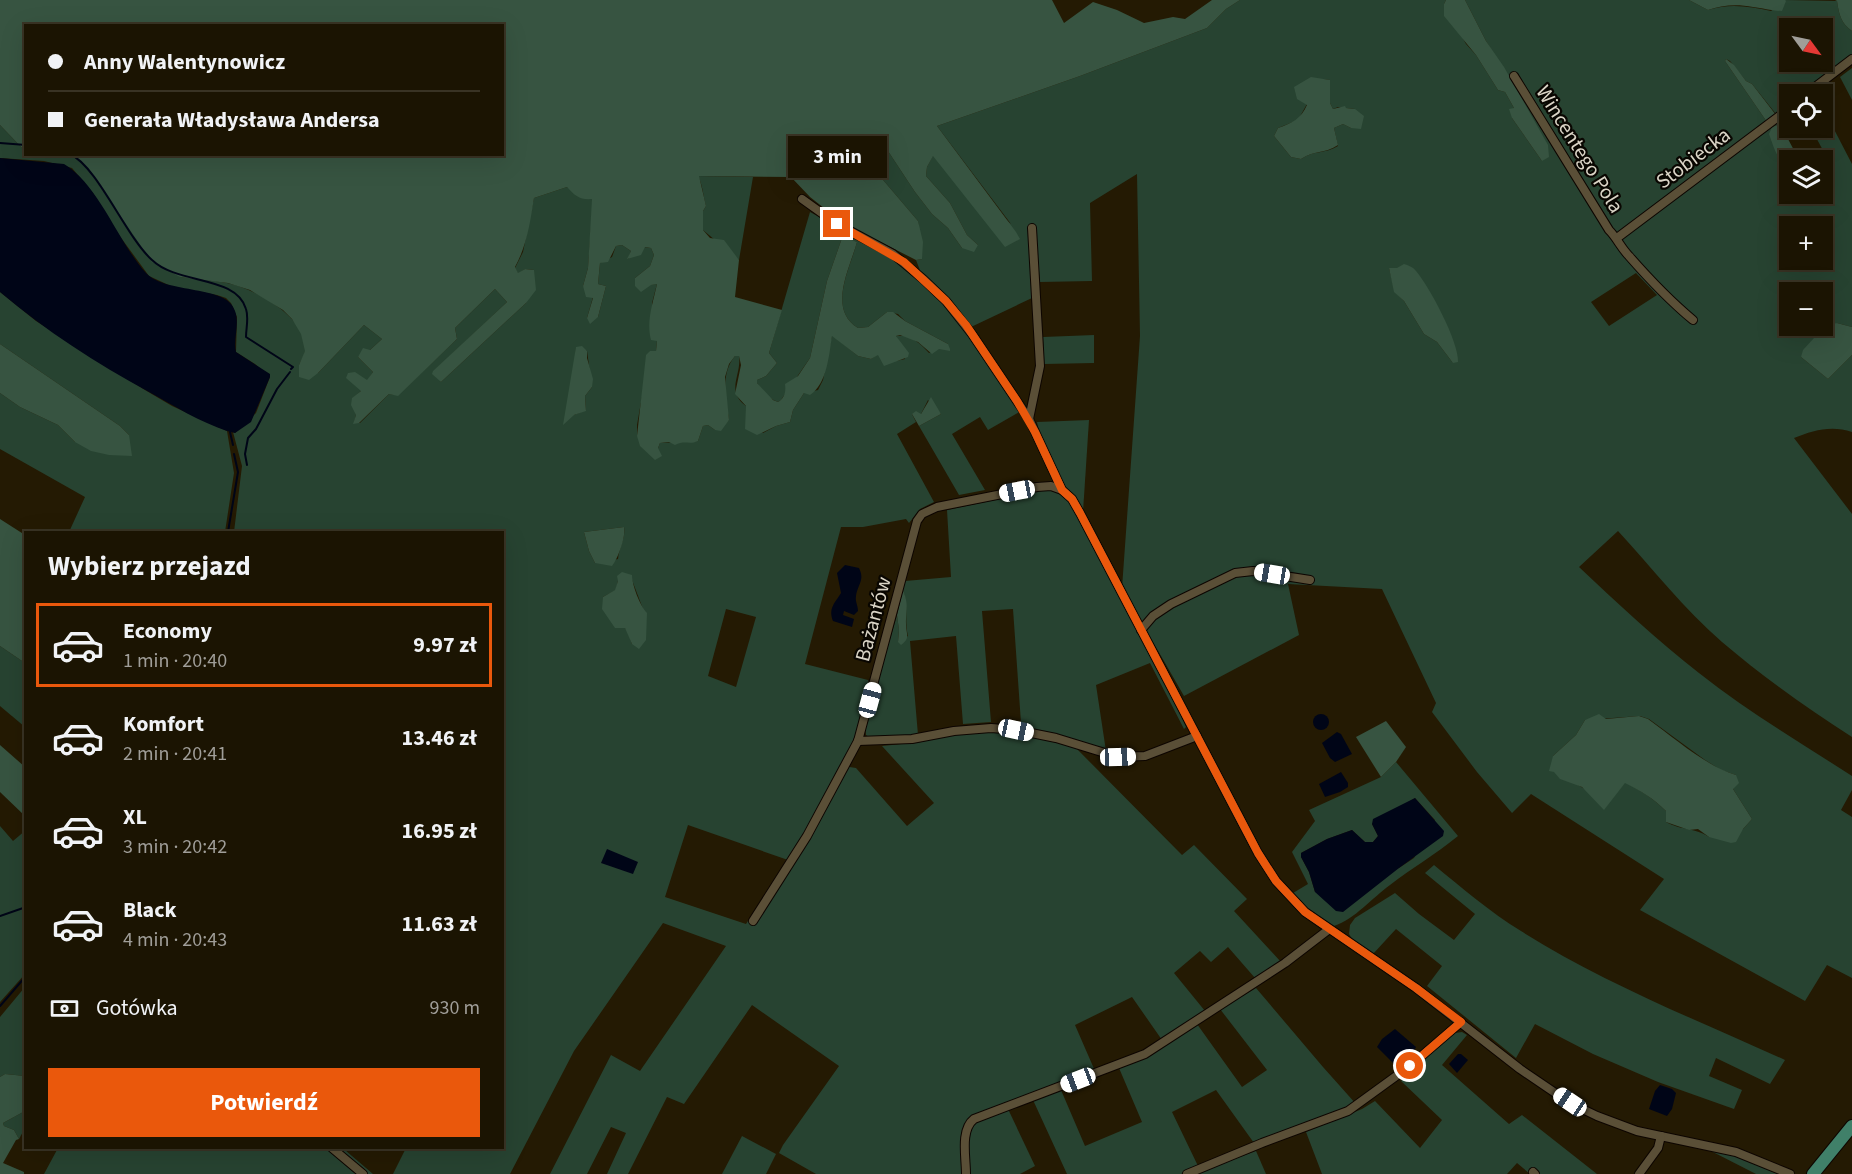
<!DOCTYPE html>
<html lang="pl">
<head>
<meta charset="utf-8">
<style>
  body { margin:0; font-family:"Source Sans 3",sans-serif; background:#241d0c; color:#f1f3f6; height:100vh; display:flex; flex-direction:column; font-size:22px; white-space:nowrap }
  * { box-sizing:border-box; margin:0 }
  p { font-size:20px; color:#a09e99 }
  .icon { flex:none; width:33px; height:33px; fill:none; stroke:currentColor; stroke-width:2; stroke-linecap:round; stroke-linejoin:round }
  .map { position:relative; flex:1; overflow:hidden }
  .panel { position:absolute; left:24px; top:531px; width:480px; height:618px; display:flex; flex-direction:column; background:#1b1402; border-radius:0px; box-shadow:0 6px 24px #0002,0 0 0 2px #393324 }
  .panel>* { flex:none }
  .hud { position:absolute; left:24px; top:24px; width:480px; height:132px; border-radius:0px; box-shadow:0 6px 24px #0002,0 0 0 2px #393324; display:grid; align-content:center; height:132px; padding:0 24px; background:#1b1402 }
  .needle { width:39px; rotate:123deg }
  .fabs { position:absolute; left:1779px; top:18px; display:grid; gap:12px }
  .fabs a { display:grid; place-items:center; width:54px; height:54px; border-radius:0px; background:#1b1402; box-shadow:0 6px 24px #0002,0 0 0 2px #393324; font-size:30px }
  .end { position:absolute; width:27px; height:27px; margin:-14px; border:8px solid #ea580c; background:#fff; box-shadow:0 0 0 3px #fff }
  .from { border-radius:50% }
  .bubble { position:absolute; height:42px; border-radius:0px; background:#1b1402; box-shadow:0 6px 24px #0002,0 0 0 2px #393324; font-size:20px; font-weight:700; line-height:42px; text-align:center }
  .car { position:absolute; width:18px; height:36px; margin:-18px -9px; border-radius:8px; box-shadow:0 0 4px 2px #0007; background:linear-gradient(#fff 24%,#345 0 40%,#fff 0 76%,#345 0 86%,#fff 0) }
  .hud b { display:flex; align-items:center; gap:21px; height:57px; font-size:22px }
  .hud b+b { border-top:2px solid #393324 }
  .hud i { width:15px; height:15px; background:#f1f3f6 }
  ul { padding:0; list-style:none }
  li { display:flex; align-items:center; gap:18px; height:84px; margin:0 12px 9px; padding:0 12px; border:3px solid transparent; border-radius:0px }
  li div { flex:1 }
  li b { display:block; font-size:22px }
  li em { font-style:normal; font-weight:700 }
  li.current { border-color:#ea580c }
  li>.icon { width:54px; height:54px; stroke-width:1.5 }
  h2 { padding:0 24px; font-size:27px; line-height:72px }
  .pay { display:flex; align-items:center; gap:15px; height:66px; padding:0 24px; font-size:22px }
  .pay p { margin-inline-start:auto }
  .action { display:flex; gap:12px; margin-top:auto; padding:12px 24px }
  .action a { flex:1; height:69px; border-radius:0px; background:#ea580c; color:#fff; font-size:24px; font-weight:700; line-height:69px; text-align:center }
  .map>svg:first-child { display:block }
  .green { fill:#274331; fill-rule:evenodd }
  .forest { fill:#375441 }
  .water { fill:#000517 }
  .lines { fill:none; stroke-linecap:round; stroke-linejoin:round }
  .stream { stroke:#000517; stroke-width:2 }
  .street-casing { stroke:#0d0500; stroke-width:10 }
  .primary-casing { stroke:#0d0500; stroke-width:14 }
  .street { stroke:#5a4f37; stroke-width:8 }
  .primary { stroke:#408069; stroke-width:12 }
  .route { stroke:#ea580c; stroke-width:8 }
  .labels { text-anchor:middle; stroke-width:4.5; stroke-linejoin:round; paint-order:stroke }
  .street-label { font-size:21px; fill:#dad4c6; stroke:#090601 }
</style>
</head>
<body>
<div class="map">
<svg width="1852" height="1174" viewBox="0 0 1852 1174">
  <rect width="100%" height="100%" fill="#241a03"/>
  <g class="green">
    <path d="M1240 0H1446L1444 4 1466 44 1476 55 1498 90 1505 92 1514 108 1512 118 1542 161 1515 88 1486 41 1465 0H1689L1708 10C1729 3 1749 6 1771 11L1785 0 1837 1C1839 15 1841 23 1852 31V56L1802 94H1790L1789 104 1779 112 1780 124 1772 127 1787 166 1789 162 1790 194H1822L1823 177 1834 171 1811 128H1822L1823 108 1852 164V327L1837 323 1801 357 1828 379 1852 355V432C1832 425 1813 430 1794 438L1852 514V737C1807 708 1763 677 1722 642 1684 609 1652 568 1618 531L1579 567C1618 604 1657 640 1699 673 1747 711 1801 743 1852 776V790L1841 810 1852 817V978L1827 965 1805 1001 1640 910 1664 879 1531 794 1512 813 1477 772 1432 712 1436 703 1382 589 1288 584 1299 635 1184 696 1122 588 1140 336 1137 174 1090 203 1092 281 1040 282 1035 230 1032 298 971 327 921 273 916 260 922 259 918 221 878 174 855 155 884 145 915 192 932 214 948 228 962 248 978 245 967 235 950 203 926 176 927 167 933 155 1011 224 937 126 1080 76 1207 28 1226 9ZM1790 28H1822V62H1790ZM1726 59 1730 61 1746 81 1752 84 1776 114 1767 122 1725 61ZM1321 79 1330 80V103L1333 109 1338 107 1355 109 1351 128 1343 124 1334 128 1338 146C1325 154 1314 150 1301 159L1291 157 1274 136 1278 128 1298 120ZM1790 226H1822V260H1790ZM1389 268H1397L1453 363 1437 342 1424 334 1404 301 1395 292ZM1636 273 1657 295 1609 326 1591 302ZM1790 292H1822V326H1790ZM1640 716 1649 719 1705 760 1721 770 1736 775 1733 789 1752 819 1743 829 1709 837C1694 827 1682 831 1666 822V811C1653 798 1641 791 1625 782L1604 809C1597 802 1591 793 1583 788 1564 775 1555 787 1553 756L1576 735 1585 720Z"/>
    <polygon points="1852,68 1852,100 1840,77"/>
    <path d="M0 125 23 149H25L26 154 70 155 82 162 180 277C196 279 211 280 227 283 253 288 310 318 305 352 304 356 301 361 299 365L318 373 364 325 382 339 370 350 358 357 373 372 361 391 353 398 356 415 354 423H360L389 394 398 395 457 339 455 328 495 289 507 302 434 371 441 382 526 303 534 270 525 269 518 274 515 268 523 252 534 198 567 187 593 199 588 268 583 286 593 297 587 318 598 317 606 286 598 284 600 263 612 257 616 246 622 245 631 251 628 259 644 247 651 248 654 255 650 266 635 278V286L657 284 652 303 657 341 656 351H650L637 425V436L658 448 660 443 698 441 703 426 708 425 715 430 729 420C726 398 720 374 735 356L739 355C742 376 725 390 746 406L747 418 763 433 776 426 790 422 793 410 804 393 818 390 823 380 832 335 858 356 871 359 878 354 896 361 905 359 901 346 896 336C910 334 920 343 929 353L948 344 905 321 898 314 887 312 868 327 858 328C827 309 850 269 857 242L842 238 827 281 810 358 781 400 778 402C769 399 762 391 757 383V380L766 376 777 363 769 353 810 212 900 262 953 313 1021 411 988 430 980 417 952 434 985 490 959 495 919 426 941 414 928 400 921 414H912L916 422 897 434 934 502 920 509 909 523 906 519 863 527H841L805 664 868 680 869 684 853 744 843 766 856 768 907 826 934 803 882 746 921 742 952 735 990 732 1033 736 1076 748 1182 855 1194 845 1247 899 1234 911 1281 962 1255 978 1228 947 1211 962 1200 951 1174 973 1205 1011 1162 1040 1132 997 1075 1025 1095 1071 969 1119 964 1174H816L779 1153 783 1145 839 1066 752 1005 684 1104 667 1097 628 1174H607L626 1133 611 1127 587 1174H550L611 1055 640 1071 726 946 663 923 574 1051 510 1174H393L406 1148H502V532H234L242 466 233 432 235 433 256 413 270 377 255 364 236 352 237 317 231 303 226 298 217 295 173 287 149 276 116 231 93 193 72 168 44 161 0 158ZM576 347 587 351 592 387 585 396 586 410 574 415ZM624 527C626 537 619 548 618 559L595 563 589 551 584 532ZM632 580 643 609 632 644 628 632 603 597 616 590 618 581ZM726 609 756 617 736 687 708 676ZM688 825 788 860 746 924 665 897Z"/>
    <path d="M698 176 753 177 739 260 703 230V211L706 206C703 196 703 186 698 176Z"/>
    <polygon points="0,292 36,321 145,390 172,406 227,431 234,473 225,532 69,532 85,497 0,449 0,393 20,407 58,425 75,442 129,435 120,426 0,344"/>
    <polygon points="1094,335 1094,363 1044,364 1043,337"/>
    <path d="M1089 420 1083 512C1065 487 1042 453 1037 422Z"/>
    <path d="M1048 489 1061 493 1072 504 1152 656 1186 727 1184 729 1150 663 1096 685 1106 751 1024 726 1021 723 1013 609 982 611 991 722 963 724 956 636 910 641 918 735 869 737 866 735 865 726 897 615 899 630 898 642 908 636C904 620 909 606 903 590L905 581 951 577 947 510Z"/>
    <polygon points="0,646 25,663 25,727 0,706"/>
    <path d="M1396 762 1458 836C1435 855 1412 868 1390 885 1372 898 1355 919 1334 926L1303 905 1293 893 1308 884 1292 852 1315 821 1309 810 1381 777ZM1415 798 1435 820 1414 858 1399 868 1315 892 1309 872 1301 857V853L1327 839 1352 830 1365 842H1373L1378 836 1372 824Z"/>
    <polygon points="0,826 13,841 26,830 25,974 0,1002"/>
    <path d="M1434 865C1462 888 1490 912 1521 931 1601 982 1699 1021 1785 1060L1770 1084 1716 1058 1709 1076 1742 1090 1734 1109 1658 1082 1593 1054 1535 1024 1516 1058 1427 986 1442 966 1396 929 1373 954 1354 942 1349 934 1350 925 1355 918 1395 893 1419 914 1454 940 1475 914 1425 873Z"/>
    <polygon points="25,987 25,1076 5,1074 0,1077 0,1017"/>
    <polygon points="1256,988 1323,1067 1356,1104 1254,1143 1216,1090 1172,1112 1198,1166 1181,1174 1067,1174 1033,1100 1061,1090 1085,1146 1142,1122 1119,1068 1197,1024 1242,1087 1267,1070 1220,1009"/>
    <polygon points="1462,1032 1467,1035 1442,1065 1509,1124 1522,1115 1597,1174 1530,1174 1517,1163 1507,1174 1322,1174 1306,1132 1362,1109 1375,1101 1420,1148 1442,1120 1401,1081 1448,1037 1455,1033"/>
    <polygon points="1008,1109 1035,1166 1020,1174 968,1174 968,1132 974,1122"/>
    <polygon points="25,1111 25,1128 19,1139 14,1130 4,1126 3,1123"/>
    <polygon points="742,1136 776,1154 766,1174 722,1174"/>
    <polygon points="58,1148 346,1148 345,1150 373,1174 44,1174"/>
    <polygon points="1709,1150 1728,1153 1778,1174 1756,1174"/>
    <polygon points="1256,1151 1266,1174 1194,1174"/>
  </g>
  <g class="forest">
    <path d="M0 0H1052L1064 23 1093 2 1117 10 1144 23 1173 17 1185 19 1212 0H1240L1226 9 1207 28 1080 76 937 126 1016 232 1020 239 1005 247 933 156 927 167 926 176 950 203 967 235 978 245 974 252 962 248 948 228 932 214 915 192 884 145 856 155 878 174 918 221 923 242 922 259 916 260 843 223 810 197 791 177 699 176 706 206 703 211V230L710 238 724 240 739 260 735 297 782 310 769 353 777 363 766 376 757 380V383L773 400 778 402C785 398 786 391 785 384L798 376 810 358 827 281 842 238 844 237 857 242C850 268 827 309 858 328L868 327 887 312H893L905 321 948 344 950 349V351L939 349 932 354 918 342 900 335 896 336 909 353 908 357 884 366 878 355 871 359 858 356 832 336C829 355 827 384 810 395L804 393 793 410 790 422 776 426 757 435 745 429 746 406 735 394 741 365 739 356H735L729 364 725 377 729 420 721 431 715 430 708 425 703 426 698 441C690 445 684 440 675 445L669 442 660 443 658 448 662 456 655 460 640 446 637 436 646 355 650 351H656L657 341 651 340C646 321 653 303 657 284L651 285 641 292 635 286V278L650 266 654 255 651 248 645 247 641 255 627 259 631 251 622 245 616 246 608 262 600 263 598 284 606 286 598 317 590 324 587 318 593 298 586 297 583 286 588 268 592 199C580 200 575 196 567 187L534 198C530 223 527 245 515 267L518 273 525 269 534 270 536 290 526 303 441 382 432 374 433 371 507 302 495 289 455 328 457 339 398 396 389 394 359 423 353 424 356 415 351 405 352 398 361 391 346 378 348 373 355 372 367 380 373 372 358 357 363 348 370 350 382 339 364 325 318 373 309 380 299 377V365L305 351 301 334 292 319 283 310 250 290 228 283 180 277 152 262 90 172 82 162 70 155 502 154V26H26L25 149H23L0 125Z"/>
    <polygon points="1446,0 1465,0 1486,41 1504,67 1548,145 1549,157 1542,161 1512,118 1509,109 1514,108 1505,92 1498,90 1476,55 1444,16 1444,4"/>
    <path d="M1689 0H1785L1786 1 1782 11C1771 11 1763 8 1753 7 1737 4 1722 5 1708 10Z"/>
    <path d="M1835 0H1852V31C1841 23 1839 15 1837 1Z"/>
    <polygon points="1726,59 1734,65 1746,81 1752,84 1776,115 1767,122 1725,61"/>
    <path d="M1311 77 1330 80V103L1333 109 1345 106 1346 108 1355 109 1364 116 1361 129 1351 128 1343 124 1334 128 1338 145C1325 154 1314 150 1301 159L1291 157 1274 136 1278 128C1292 123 1301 119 1307 105L1297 99 1294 87Z"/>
    <path d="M1780 124 1796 154 1787 166C1777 160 1773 145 1769 134L1772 127Z"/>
    <path d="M1404 264C1408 265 1413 267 1416 271 1429 286 1459 342 1458 362L1453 363 1437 342 1424 334 1404 301 1394 292 1389 268H1397Z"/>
    <polygon points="1837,323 1852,327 1852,355 1828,379 1801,357 1803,350 1825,326"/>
    <polygon points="0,344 120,426 129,435 132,456 109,455 91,451 75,442 58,425 20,407 0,393"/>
    <polygon points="582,346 587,351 587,358 593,379 592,387 585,396 586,411 574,415 563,425 576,347"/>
    <polygon points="931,397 941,414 919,426 912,414 916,411 921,414"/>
    <polygon points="0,519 25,535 25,663 0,646"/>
    <path d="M624 527C626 537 618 558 612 566L595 563 589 551 584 532Z"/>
    <path d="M622 572 632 575C632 585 640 606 647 613L646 640 639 649 632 644 625 628H615L602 609 603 597 615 590 618 581 617 576Z"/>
    <path d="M903 590C909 605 906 609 906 624 906 634 911 638 901 645L898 642 899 630 897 615Z"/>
    <path d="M1599 714 1606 719 1639 716 1648 719C1676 739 1704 765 1736 775L1739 783 1733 789 1752 819 1743 829 1736 842 1731 843 1709 837 1698 829 1689 830 1666 822V811C1653 798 1641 791 1625 783L1604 810 1582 787 1560 779 1554 772 1549 771 1553 756 1576 735 1585 720Z"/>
    <polygon points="1386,721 1406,747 1396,762 1381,777 1356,737"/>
    <polygon points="0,745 25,767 25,816 0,792"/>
    <polygon points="5,1074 25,1076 25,1111 3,1123 4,1126 14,1130 19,1139 16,1140 3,1163 24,1172 24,1174 0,1174 0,1077"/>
  </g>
  <g class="water">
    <path d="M0 158 64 164C99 185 118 242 146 273 167 295 227 284 235 311 240 324 233 339 236 352L270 374V377L251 422 235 433 227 431C200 422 174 406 149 392 96 363 46 331 0 292Z"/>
    <path d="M845 565 859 568C865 580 858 584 856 596 855 602 858 605 858 611L854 615 844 611 843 615 854 619 852 627 833 621C828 608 835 603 841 593L837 573Z"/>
    <circle cx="1321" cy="722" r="8"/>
    <polygon points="1337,732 1341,734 1352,754 1335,762 1330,758 1322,743"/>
    <polygon points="1341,772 1348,783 1348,787 1340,792 1325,797 1319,784"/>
    <polygon points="1415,798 1444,831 1443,836 1399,868 1343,912 1336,911 1315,892 1309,872 1301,857 1301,853 1327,839 1352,830 1365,842 1373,842 1378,836 1372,824 1373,819"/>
    <polygon points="607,849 638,862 633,874 601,863"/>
    <polygon points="1395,1029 1416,1047 1413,1053 1395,1065 1377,1047 1382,1039"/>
    <polygon points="1458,1054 1461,1054 1468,1060 1457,1073 1449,1064"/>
    <polygon points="1660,1085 1672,1089 1676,1093 1672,1109 1667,1116 1649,1109 1655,1091"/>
  </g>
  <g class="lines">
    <g class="stream">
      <polyline points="0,143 26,145"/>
      <path d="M70 154C98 167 126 237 152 260 178 285 236 275 246 309 249 318 246 328 246 337L293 367 291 369"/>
      <polyline points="230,432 233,445"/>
      <polyline points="247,465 245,454 248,438 256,429 277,389 290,372"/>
      <polyline points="228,532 238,472 234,454"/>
      <polyline points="0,916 26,907"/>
      <polyline points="0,1006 26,976"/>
    </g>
    <g class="street-casing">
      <g id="street">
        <path d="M1514 76 1609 230C1617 238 1621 248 1629 256 1650 280 1669 300 1693 320"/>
        <polyline points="1806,94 1852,59"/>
        <polyline points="802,199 837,224 893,254 923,279 946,301 972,334 1029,419 1062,490 1072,499 1080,513 1258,853 1276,881 1305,912 1416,988 1520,1069 1570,1103 1597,1116 1637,1131 1736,1152 1790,1174"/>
        <polyline points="1617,238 1790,108"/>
        <polyline points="1029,419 1040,366 1032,228"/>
        <polyline points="1141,630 1153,616 1171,604 1235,573 1253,571 1310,580"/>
        <polyline points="858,741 912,739 954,731 991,728 1016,730 1056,738 1118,757 1145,756 1197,736"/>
        <polyline points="753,921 807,836 858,741 917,521 922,514 937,507 1037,487 1051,486 1062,490"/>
        <polyline points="332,1148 363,1174"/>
        <polyline points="1533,1172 1535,1174"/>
        <path d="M966 1174C966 1157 960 1130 974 1119L1145 1054 1285 963 1328 930"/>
        <polyline points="1187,1174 1262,1143 1348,1111 1410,1066 1461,1022"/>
        <polyline points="1639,1174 1658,1148 1661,1136"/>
      </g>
    </g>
    <g class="primary-casing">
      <polyline id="primary" points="1813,1174 1852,1126"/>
    </g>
    <use href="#street" class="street"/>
    <use href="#primary" class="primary"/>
  </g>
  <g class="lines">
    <polyline class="route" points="837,224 904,262 946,301 966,325 1017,401 1035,432 1062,490 1072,499 1080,513 1258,853 1276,881 1305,912 1416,988 1461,1022 1410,1066"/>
  </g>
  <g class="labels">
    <g class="street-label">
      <text transform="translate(1580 149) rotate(58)" y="7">Wincentego Pola</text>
      <text transform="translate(1693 158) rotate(-37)" y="7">Stobiecka</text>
      <text transform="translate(873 619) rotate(-75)" y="7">Bażantów</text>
    </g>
  </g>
</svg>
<div class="fabs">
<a><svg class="needle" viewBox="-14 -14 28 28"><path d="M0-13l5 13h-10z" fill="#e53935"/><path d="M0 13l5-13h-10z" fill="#a09e99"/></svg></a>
<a><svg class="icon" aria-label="locate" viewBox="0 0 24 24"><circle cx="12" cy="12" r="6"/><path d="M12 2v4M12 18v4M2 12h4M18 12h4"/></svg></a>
<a><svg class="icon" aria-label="layers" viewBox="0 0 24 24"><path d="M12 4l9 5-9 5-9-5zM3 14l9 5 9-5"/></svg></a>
<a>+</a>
<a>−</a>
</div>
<i class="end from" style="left:1410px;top:1066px"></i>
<i class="end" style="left:837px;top:224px"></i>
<div class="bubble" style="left:788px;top:136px;width:99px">3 min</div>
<i class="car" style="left:1017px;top:491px;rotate:259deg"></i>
<i class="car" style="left:1272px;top:574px;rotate:279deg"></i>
<i class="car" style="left:870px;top:700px;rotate:15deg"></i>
<i class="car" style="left:1016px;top:730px;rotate:102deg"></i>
<i class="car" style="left:1118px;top:757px;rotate:88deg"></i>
<i class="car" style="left:1078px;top:1080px;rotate:249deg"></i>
<i class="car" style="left:1570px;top:1102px;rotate:304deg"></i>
<div class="hud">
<b><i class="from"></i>Anny Walentynowicz</b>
<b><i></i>Generała Władysława Andersa</b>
</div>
<section class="panel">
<h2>Wybierz przejazd</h2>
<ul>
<li class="current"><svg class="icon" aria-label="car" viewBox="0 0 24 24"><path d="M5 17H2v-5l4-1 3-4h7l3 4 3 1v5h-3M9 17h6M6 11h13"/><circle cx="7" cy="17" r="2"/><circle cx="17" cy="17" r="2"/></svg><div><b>Economy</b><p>1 min · 20:40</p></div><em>9.97 zł</em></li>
<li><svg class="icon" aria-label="car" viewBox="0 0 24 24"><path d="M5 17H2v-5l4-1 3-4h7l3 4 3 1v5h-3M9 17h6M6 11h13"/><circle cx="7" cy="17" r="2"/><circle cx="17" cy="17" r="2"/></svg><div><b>Komfort</b><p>2 min · 20:41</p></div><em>13.46 zł</em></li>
<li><svg class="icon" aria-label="car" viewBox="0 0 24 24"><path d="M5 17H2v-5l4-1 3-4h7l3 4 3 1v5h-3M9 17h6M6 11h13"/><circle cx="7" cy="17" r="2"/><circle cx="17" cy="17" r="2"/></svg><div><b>XL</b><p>3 min · 20:42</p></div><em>16.95 zł</em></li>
<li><svg class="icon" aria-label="car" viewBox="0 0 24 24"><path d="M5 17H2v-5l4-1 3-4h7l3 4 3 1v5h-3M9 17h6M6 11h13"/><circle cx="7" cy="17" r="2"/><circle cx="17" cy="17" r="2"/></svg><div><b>Black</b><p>4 min · 20:43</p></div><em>11.63 zł</em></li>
</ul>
<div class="pay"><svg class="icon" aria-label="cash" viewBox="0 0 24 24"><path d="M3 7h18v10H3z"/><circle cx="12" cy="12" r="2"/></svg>Gotówka<p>930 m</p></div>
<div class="action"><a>Potwierdź</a></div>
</section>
</div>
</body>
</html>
